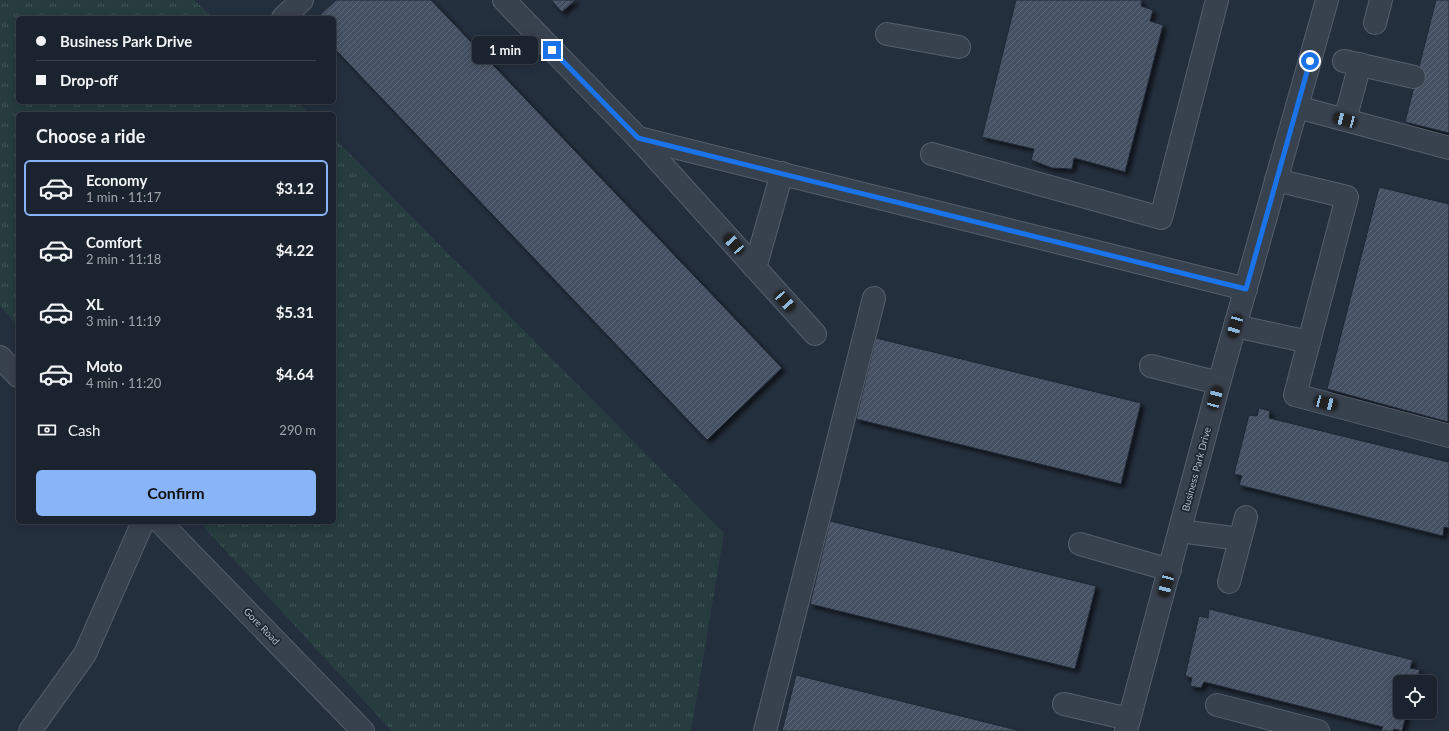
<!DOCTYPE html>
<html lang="en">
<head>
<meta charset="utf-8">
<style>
  body { margin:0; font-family:Lato,sans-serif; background:#282f3a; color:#f1f3f6; height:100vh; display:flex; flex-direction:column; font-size:15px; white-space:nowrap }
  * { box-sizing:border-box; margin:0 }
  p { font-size:13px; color:#a0a4aa }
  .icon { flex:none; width:22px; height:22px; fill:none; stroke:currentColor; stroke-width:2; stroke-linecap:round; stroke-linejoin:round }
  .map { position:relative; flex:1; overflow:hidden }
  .drawer { position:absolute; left:16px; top:112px; width:320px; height:412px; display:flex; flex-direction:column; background:#1b232e; border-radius:6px; box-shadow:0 2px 10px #0003,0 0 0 1px #39404a }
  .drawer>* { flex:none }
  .banner { position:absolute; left:16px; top:16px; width:320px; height:88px; border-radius:6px; box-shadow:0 2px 10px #0003,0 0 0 1px #39404a; display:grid; align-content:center; height:88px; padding:0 20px; background:#1b232e }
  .fabs { position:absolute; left:1393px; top:675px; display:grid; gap:8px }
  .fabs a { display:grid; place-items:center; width:44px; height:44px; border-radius:6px; background:#1b232e; box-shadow:0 2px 10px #0003,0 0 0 1px #39404a; font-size:20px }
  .end { position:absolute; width:18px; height:18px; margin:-9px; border:5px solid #1a73e8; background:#fff; box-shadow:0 0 0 2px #fff }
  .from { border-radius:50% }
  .bubble { position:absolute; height:28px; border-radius:6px; background:#1b232e; box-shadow:0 2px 10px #0003,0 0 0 1px #39404a; font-size:13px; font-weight:700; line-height:28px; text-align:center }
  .car { position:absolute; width:12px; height:24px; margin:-12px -6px; border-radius:5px; box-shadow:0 0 3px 1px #0007; background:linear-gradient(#222 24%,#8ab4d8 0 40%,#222 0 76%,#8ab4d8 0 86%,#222 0) }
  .banner b { display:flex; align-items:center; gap:14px; height:38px; font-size:15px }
  .banner b+b { border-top:1px solid #39404a }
  .banner i { width:10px; height:10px; background:#f1f3f6 }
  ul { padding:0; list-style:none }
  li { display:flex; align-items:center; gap:12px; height:56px; margin:0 8px 6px; padding:0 12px; border:2px solid transparent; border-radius:6px }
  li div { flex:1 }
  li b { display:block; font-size:15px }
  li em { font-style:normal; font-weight:700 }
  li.current { border-color:#8ab4f8 }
  li>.icon { width:36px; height:36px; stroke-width:1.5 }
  h2 { padding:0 20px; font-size:18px; line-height:48px }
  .pay { display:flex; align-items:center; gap:10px; height:44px; padding:0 20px; font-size:15px }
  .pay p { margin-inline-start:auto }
  .button { display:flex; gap:8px; margin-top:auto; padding:8px 20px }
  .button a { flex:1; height:46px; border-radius:6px; background:#8ab4f8; color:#111; font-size:16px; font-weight:700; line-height:46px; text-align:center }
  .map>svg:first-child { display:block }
  .grass { fill:url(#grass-tufts) }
  .building { fill:url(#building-hatch); stroke:#1f2835; filter:url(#shadow) }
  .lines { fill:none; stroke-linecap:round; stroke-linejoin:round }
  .minor-casing { stroke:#565f6c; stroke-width:24 }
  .minor { stroke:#38414e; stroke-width:22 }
  .route { stroke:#1a73e8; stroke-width:5 }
  .labels { text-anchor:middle; stroke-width:3.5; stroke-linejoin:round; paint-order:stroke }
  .street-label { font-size:10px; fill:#b4bcc9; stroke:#1d2633 }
</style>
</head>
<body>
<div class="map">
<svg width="1449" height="731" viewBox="0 0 1449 731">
  <defs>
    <pattern id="grass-tufts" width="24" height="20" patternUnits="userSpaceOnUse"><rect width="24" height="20" fill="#263c3f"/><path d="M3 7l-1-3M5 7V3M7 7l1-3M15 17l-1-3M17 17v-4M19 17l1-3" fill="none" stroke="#435659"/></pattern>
    <pattern id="building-hatch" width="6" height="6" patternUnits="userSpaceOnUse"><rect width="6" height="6" fill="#455162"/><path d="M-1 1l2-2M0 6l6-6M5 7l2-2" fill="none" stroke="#5d6877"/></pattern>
    <filter id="shadow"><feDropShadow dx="3.5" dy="3.5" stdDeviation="2" flood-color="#0009"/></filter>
  </defs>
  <rect width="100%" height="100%" fill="#242f3e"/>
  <g class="grass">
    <polygon points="0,0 194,0 213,18 18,18 18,102 298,102 310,114 18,114 18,326 0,306"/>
    <polygon points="334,138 724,533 691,731 392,731 199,522 334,522"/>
  </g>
  <g class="building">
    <polygon points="336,0 431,0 782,368 707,440 334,48 334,18 317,18"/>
    <polygon points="551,0 576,0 562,12"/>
    <polygon points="1016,0 1142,0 1141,6 1153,10 1150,21 1163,25 1125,172 1074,158 1072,169 1052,168 1031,160 1034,149 982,137"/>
    <polygon points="1436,0 1449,0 1449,133 1405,122"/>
    <polygon points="1379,187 1449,204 1448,422 1327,389"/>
    <polygon points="876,338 1141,403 1121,484 856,419"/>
    <polygon points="1259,408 1270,411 1269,418 1448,462 1449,457 1449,528 1444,527 1443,536 1239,485 1242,476 1234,474 1249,415 1257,416"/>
    <polygon points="830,521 1096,586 1075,669 810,604"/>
    <polygon points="1209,609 1413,660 1410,668 1420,670 1416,682 1400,682 1400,712 1407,712 1402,731 1394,729 1393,731 1381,731 1383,727 1204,682 1201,688 1190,686 1192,678 1185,676 1199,616 1208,618"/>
    <polygon points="796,675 1021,731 782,731"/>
  </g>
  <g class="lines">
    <g class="minor-casing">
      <g id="minor">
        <polyline points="504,0 638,138 815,334"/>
        <polyline points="283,18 302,0"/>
        <polyline points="1375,23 1381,0"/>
        <polyline points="887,34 959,47"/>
        <polyline points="1344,61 1414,77"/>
        <polyline points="1297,107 1449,148"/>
        <polyline points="1345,120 1360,64"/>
        <polyline points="638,138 1246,289"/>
        <polyline points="932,154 1161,218 1217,0"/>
        <polyline points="1276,180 1347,197 1295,395 1449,436"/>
        <polyline points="755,268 782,173"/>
        <polyline points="1235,326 1309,342"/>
        <polyline points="0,357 18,376"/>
        <polyline points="1151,366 1219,383"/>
        <polyline points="160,522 363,731"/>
        <polyline points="1180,531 1240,539"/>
        <polyline points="1080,544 1170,570"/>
        <polyline points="1229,582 1246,517"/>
        <polyline points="1064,704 1129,719"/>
        <polyline points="1217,705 1318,731"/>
        <polyline points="30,731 85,654 143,522"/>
        <polyline points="765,731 874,298"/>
        <polyline points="1126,731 1219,383 1327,0"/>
      </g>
    </g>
    <use href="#minor" class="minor"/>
  </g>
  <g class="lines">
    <polyline class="route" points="552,50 638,138 1246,289 1310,61"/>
  </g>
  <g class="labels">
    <g class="street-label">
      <text transform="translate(1196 469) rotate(-75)" y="4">Business Park Drive</text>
      <text transform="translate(262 626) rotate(46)" y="4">Gore Road</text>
    </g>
  </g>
</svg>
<div class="fabs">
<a><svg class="icon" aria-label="locate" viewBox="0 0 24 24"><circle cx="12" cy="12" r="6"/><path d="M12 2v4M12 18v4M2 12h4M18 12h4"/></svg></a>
</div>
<i class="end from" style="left:1310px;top:61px"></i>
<i class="end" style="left:552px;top:50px"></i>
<div class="bubble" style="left:472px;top:36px;width:66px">1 min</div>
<i class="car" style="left:1345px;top:120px;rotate:285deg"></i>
<i class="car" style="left:734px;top:244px;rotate:318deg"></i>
<i class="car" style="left:785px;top:301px;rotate:138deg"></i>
<i class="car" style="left:1235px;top:326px;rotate:196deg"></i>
<i class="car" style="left:1215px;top:398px;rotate:15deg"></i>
<i class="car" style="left:1326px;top:403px;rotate:105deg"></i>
<i class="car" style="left:1166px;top:585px;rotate:195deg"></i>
<div class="banner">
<b><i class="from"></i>Business Park Drive</b>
<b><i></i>Drop-off</b>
</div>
<section class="drawer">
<h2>Choose a ride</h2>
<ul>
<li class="current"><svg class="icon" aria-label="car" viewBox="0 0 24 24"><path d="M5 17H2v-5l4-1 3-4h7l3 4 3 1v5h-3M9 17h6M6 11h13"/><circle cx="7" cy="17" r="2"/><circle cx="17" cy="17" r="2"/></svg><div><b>Economy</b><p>1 min · 11:17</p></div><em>$3.12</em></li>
<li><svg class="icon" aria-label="car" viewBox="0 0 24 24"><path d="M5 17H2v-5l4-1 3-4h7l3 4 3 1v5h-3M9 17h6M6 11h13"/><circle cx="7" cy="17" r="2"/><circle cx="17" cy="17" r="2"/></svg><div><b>Comfort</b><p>2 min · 11:18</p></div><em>$4.22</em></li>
<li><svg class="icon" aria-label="car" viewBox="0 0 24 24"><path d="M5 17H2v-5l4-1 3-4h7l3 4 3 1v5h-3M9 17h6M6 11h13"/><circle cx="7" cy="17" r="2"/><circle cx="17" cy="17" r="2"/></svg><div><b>XL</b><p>3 min · 11:19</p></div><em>$5.31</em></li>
<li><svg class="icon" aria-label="car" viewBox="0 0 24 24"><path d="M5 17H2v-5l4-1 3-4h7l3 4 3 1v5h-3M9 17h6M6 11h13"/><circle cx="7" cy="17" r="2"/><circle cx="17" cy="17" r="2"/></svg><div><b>Moto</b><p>4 min · 11:20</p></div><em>$4.64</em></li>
</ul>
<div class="pay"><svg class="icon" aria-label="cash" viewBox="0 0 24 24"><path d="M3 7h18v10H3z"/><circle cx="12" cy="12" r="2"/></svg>Cash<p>290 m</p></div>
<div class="button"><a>Confirm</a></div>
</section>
</div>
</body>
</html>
